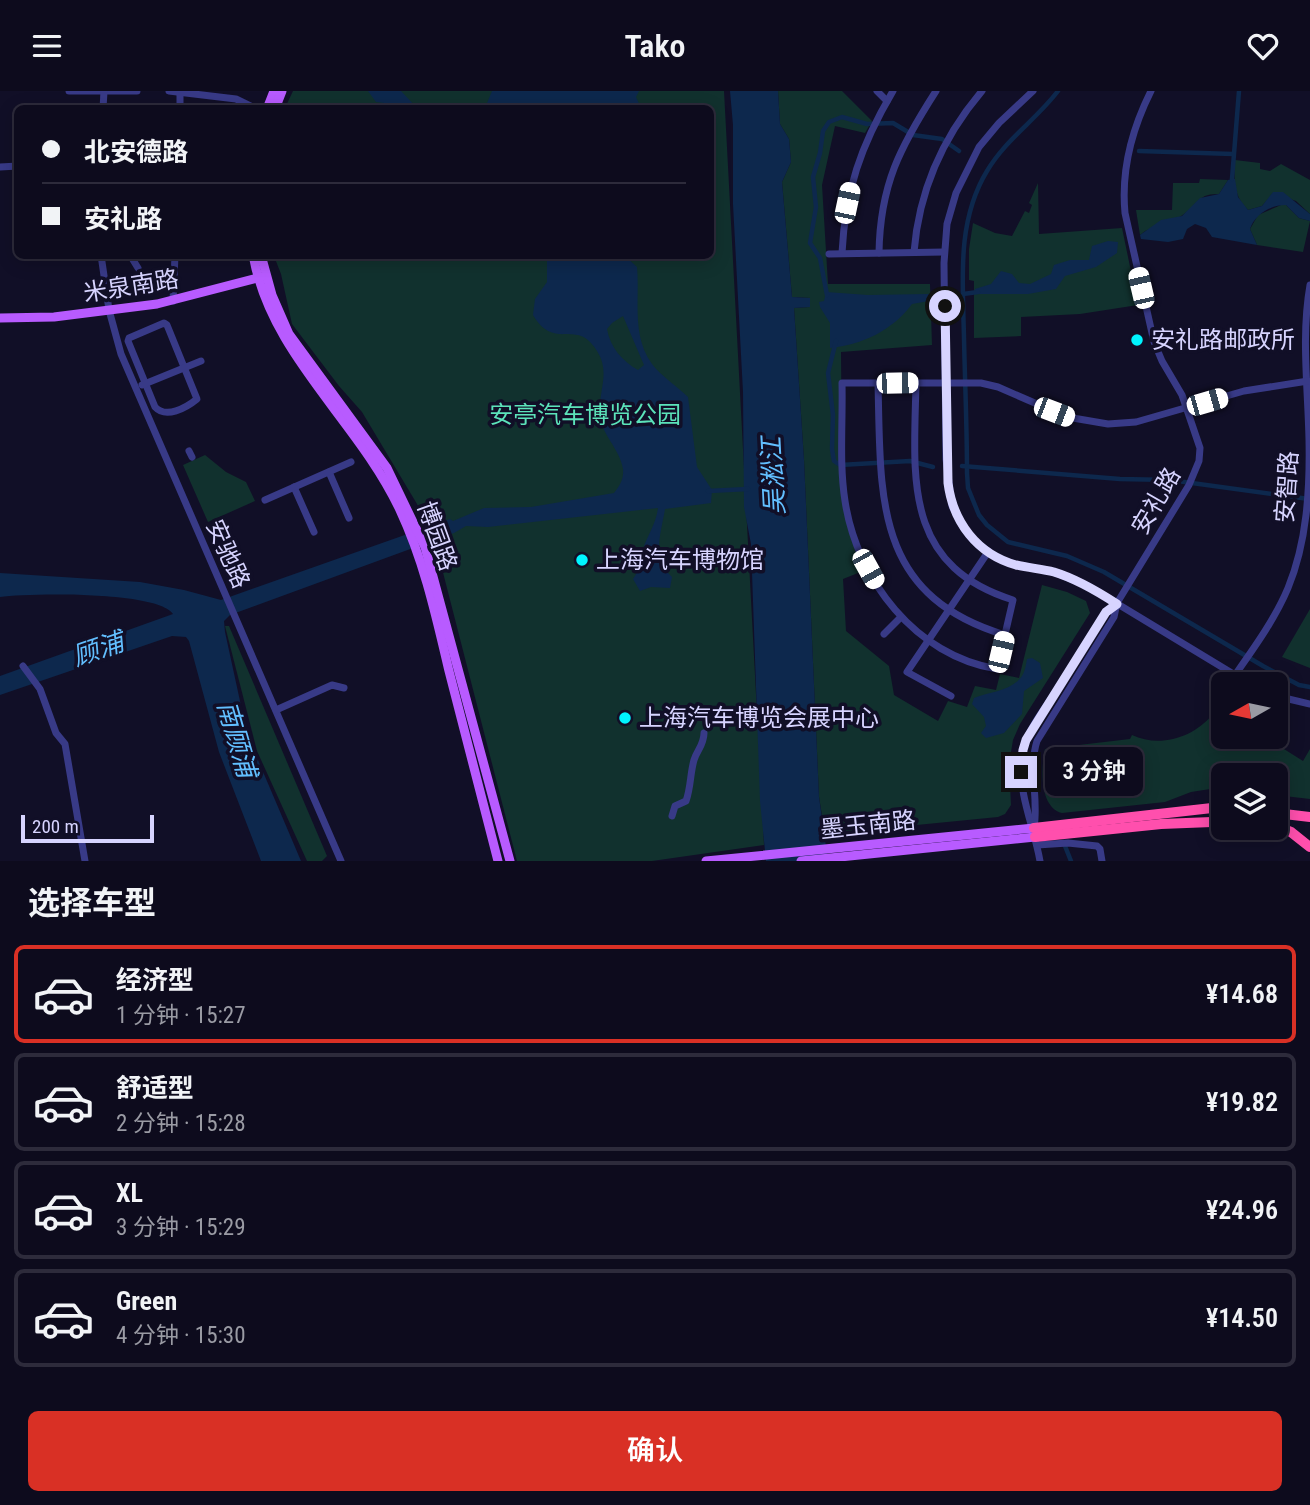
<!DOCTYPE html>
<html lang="zh">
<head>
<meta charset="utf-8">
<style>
  body { margin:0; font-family:"Roboto Condensed","Noto Sans SC",sans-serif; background:#1b192a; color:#f1f3f6; height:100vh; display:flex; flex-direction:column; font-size:26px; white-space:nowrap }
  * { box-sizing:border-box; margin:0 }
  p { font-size:23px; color:#9a9ba4 }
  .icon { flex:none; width:38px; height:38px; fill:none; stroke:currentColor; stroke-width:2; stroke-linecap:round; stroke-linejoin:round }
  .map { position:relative; height:770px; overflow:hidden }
  .panel { display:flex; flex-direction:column; background:#0d0b1d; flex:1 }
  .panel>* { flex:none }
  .hud { position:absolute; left:14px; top:14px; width:700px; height:154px; border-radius:10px; box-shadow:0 4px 18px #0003,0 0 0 2px #2d2b3b; display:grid; align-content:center; height:154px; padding:0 28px; background:#0d0b1d }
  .needle { width:46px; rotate:261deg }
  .controls { position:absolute; left:1211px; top:581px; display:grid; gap:14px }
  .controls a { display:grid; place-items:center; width:77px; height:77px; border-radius:10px; background:#0d0b1d; box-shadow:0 4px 18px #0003,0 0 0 2px #2d2b3b; font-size:35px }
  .scale { position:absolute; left:21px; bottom:18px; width:133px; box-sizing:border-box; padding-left:7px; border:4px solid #d7d4ff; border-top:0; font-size:19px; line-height:24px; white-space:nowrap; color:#d7d4ff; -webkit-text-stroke:5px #110f27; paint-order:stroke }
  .end { position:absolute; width:32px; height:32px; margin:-16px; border:9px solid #d7d4ff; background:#111; box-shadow:0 0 0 4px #111 }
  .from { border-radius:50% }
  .bubble { position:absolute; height:49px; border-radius:10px; background:#0d0b1d; box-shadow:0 4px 18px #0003,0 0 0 2px #2d2b3b; font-size:23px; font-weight:600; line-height:49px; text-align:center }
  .car { position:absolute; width:21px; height:42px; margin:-21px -10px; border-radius:9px; box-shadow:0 0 5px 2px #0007; background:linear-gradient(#fff 24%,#345 0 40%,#fff 0 76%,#345 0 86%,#fff 0) }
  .hud b { display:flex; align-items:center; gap:24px; height:66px; font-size:26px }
  .hud b+b { border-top:2px solid #2d2b3b }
  .hud i { width:18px; height:18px; background:#f1f3f6 }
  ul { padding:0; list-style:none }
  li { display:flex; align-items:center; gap:21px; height:98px; margin:0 14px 10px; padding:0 14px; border:4px solid #2d2b3b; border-radius:10px }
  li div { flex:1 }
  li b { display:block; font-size:26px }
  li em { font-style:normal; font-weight:600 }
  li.selected { border-color:#d93025 }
  li>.icon { width:63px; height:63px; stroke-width:1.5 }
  h2 { padding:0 28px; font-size:32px; line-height:84px }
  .primary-button { display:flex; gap:14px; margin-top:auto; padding:14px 28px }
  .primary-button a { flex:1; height:80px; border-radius:10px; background:#d93025; color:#fff; font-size:28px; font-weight:600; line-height:80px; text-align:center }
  header { display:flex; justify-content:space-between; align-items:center; height:91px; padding:0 28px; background:#0d0b1d; font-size:32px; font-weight:600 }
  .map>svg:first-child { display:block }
  .green { fill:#11312e }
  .water { fill:#0d284d; fill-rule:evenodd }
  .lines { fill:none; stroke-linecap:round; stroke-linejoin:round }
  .canal { stroke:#0d284d; stroke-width:4.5 }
  .highway-tunnel { stroke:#2f2d47; stroke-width:10; stroke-dasharray:10 5; stroke-linecap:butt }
  .minor { stroke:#383a87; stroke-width:7 }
  .major { stroke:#b85bff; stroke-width:9 }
  .highway { stroke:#ff4fad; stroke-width:10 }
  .route { stroke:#d7d4ff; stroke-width:9 }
  .poi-dot { fill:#00f4ff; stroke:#110f27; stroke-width:2.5 }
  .labels { text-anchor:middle; stroke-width:7; stroke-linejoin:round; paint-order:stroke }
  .street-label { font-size:24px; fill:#d7d4ff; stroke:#110f27 }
  .poi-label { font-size:24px; fill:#d7d4ff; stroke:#110f27; text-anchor:start }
  .park-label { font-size:24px; fill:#5ce3ba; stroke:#110f27 }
  .water-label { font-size:26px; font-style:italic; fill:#62bfff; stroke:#110f27 }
</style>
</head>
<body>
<header><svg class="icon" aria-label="menu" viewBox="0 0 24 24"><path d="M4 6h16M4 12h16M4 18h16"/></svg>Tako<svg class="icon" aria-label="heart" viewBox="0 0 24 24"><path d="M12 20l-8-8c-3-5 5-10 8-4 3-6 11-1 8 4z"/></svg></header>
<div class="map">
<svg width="1310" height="770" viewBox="0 0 1310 770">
  <rect width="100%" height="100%" fill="#110f27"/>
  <g class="green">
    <polygon points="293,0 724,0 764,754 652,770 517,770 438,462 417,413 362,321 339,295 292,233 281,183 274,165 710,164 710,18 285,17"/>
    <polygon points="778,0 842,0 872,30 865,42 835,35 822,94 828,193 930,193 932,254 841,261 842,377 848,438 863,480 843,488 846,540 889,575 894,604 938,630 948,610 967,616 975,595 996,599 1000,583 1019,587 1042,494 1067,501 1086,510 1090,522 1020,633 1013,649 1009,673 1011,714 1005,723 998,726 825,743 819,706 804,369 794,217 809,216 810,207 792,206 782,91 791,71 789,48 780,33"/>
    <path d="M1235 69 1260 72V78L1270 80 1281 73 1310 89V123L1296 110 1273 102 1262 115 1248 119C1233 105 1234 88 1235 69Z"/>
    <path d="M1200 88 1228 89 1219 103C1197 102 1197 115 1181 125 1168 133 1153 133 1140 144L1136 119H1172L1173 92H1199Z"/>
    <polygon points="1038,92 1039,143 1122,137 1138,214 1080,223 1021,226 1021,245 974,247 974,190 969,189 969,158 973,132 995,142 1012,145 1025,120 1029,122 1032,114 1029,112"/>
    <polygon points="1281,114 1286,114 1299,127 1310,130 1303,161 1257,154 1250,138 1258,124"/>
    <polygon points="205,364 226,381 246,391 255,410 208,431 183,374"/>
    <polygon points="1310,518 1310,577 1282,566"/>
    <polygon points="225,535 229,535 327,765 322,770 307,770 257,660"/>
    <path d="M1212 624 1223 631V646H1248L1258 651 1262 646H1265L1303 670 1310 658V708L1276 704V684H1223V696L1191 701 1165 711 1062 722C1039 716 1041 677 1045 658L1130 648 1132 644C1159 657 1193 647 1212 624Z"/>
  </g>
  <g class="water">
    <path d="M368 0H401L417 17C402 18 391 12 376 11Z"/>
    <polygon points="492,0 639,0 636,6 641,17 485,17"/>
    <polygon points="730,0 778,0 780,33 789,48 791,71 782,91 792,206 810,207 810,216 794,217 804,369 819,706 828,770 766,770 760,710 751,453 744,416 743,301 733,113 733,34"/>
    <path d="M1232 88H1235L1238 106 1248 119 1262 115 1273 101H1283L1310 123V130L1299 127 1286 114C1270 114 1255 123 1250 138L1257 154 1212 146 1206 137 1195 133 1187 138 1183 148 1168 151 1141 148 1140 144 1161 129 1182 125 1200 107 1219 103 1228 89Z"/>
    <polygon points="1108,150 1118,151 1117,162 1096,176 1065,185 1056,198 1028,203 976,203 975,198 991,193 1001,180 1012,183 1019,192 1030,193 1051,183 1054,174 1070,169 1089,169 1092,155"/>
    <path d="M547 165H625L637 176C640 208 631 244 652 273 661 285 677 295 688 306L697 376 712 399 711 412 665 418C661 443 651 467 672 486L670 497 651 496 640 500 633 488C641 477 640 468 644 455 649 442 656 432 658 417L488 436 466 435 454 442 230 524 224 530 225 541 245 633 255 662 301 770H261L219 661 189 550 186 546 172 545 0 604V585L173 523C158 500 29 502 0 506V482L140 491 184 499 221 509 450 428 453 430 484 417 531 416 614 402C620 394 624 388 623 378 620 358 601 343 600 324 598 296 614 278 591 252 574 232 553 258 533 224L535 208 547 191ZM623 225 644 274 638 279C622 270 610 256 607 238L612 232Z"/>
    <path d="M826 201 868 204 929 203V210L912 213C893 239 862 254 830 257V232L820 216 819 211 824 210Z"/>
    <path d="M1032 567 1040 572 1043 587 1024 600 1022 623 1004 642 986 647 981 642 986 635 984 626 972 613 974 607C988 601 1012 600 1022 585 1025 581 1026 573 1027 568Z"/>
  </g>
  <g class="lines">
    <g class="canal">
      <path d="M1058 0C1036 29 1006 48 987 80 956 131 963 191 964 248 965 293 967 337 967 382L968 397 979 424 987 434 1008 451 1067 465 1104 481 1263 575 1299 594 1310 596"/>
      <polyline points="1139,60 1233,63"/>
      <polyline points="1232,88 1239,0"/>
      <polyline points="963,203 978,201"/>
      <polyline points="827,204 820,167 810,152 816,116 813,86 820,62 823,40 829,31 842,26 867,33 893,32 913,44 942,48 959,60"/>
      <polyline points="836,250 828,282 833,324 832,358 834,370 840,374 910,370 933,376"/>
      <polyline points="962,375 1120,388 1170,389 1309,408"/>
      <polyline points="708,400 748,398"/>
      <polyline points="1065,755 1071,770"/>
    </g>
    <polyline class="highway-tunnel" points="1212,731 1223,731"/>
    <g class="minor">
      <polyline points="69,0 137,0"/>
      <polyline points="169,0 236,8 257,18"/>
      <polyline points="877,0 887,10"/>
      <path d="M1033 0 999 32 979 56 956 102 947 133 944 172 946 368 952 415 963 436 972 448 997 467 1017 474 1051 480 1088 495 1235 584C1254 557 1275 528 1288 497 1307 451 1310 398 1309 349 1308 297 1301 245 1310 194"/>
      <polyline points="103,18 104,0"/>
      <polyline points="180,18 180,0"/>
      <polyline points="0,76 18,75"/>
      <path d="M914 161C919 99 942 47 982 0"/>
      <path d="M842 162C845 100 861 54 893 0"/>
      <path d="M879 162C880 94 900 56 936 0"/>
      <polyline points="829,163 944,161"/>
      <polyline points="101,164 109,219 121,263 341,770"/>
      <polyline points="130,164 138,177"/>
      <polyline points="173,210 175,164"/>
      <path d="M164 232 167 234 197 308C186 317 166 328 155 316L128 250 129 247Z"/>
      <path d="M878 292C881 406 873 504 1005 544"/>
      <path d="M916 292C914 386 902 474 1013 509L997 578C916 565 857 489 845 410 839 372 843 331 842 292H981L998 296 1067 326 1108 333 1136 331 1244 300 1308 290"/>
      <polyline points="142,294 201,270"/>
      <polyline points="189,360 192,366"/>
      <polyline points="329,381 349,427"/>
      <polyline points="294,396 314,441"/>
      <polyline points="265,409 351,371"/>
      <polyline points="884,543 901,526"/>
      <polyline points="23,575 40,598 56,642 65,653 85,770"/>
      <polyline points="1234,584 1252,593"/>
      <polyline points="951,605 907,581 988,461"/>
      <polyline points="1276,605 1310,613"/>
      <polyline points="276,619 332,594 344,597"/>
      <path d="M672 725 675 715 686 710C691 696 690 683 694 669 697 659 704 654 704 642"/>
      <path d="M1034 737C1039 708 1028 678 1037 650L1114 526 1117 512 1189 394 1199 370 1200 357 1182 304 1162 270 1154 251 1125 122C1121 80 1132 38 1151 0"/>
      <polyline points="1037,754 1068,752 1097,755 1100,758 1102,770"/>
      <path d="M1040 770C1034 736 1019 705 1021 670 1023 644 1043 620 1057 599 1074 573 1090 547 1106 521L1116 513"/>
    </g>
    <g class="major">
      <polyline points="267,18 274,0"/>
      <polyline points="275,18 282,0"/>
      <path d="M253 164C271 265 358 329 400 419 424 470 436 525 449 580 465 644 482 707 498 770"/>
      <polyline points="261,164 272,204 289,243 387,377 425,456 510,770"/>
      <polyline points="0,227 54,226 157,213 261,186"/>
      <polyline points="706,770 1034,737"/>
      <polyline points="801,770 1035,746"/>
    </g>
    <g class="highway">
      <polyline points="1276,722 1310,726"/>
      <polyline points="1276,735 1291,741 1310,756"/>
      <polyline points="1034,737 1212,717"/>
      <polyline points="1035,746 1161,733 1212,731"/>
    </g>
  </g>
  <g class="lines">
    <path class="route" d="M945 215 948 392C953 431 977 463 1016 474 1029 477 1042 478 1054 481 1077 488 1097 500 1117 513L1106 521 1026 649 1023 659 1021 681"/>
  </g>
  <g class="poi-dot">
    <circle cx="1137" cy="249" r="7"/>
    <circle cx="582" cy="469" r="7"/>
    <circle cx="625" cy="627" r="7"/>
  </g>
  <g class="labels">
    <g class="street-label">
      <text transform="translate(131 195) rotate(-9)" y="8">米泉南路</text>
      <text transform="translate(1287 396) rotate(-86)" y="8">安智路</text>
      <text transform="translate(1156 410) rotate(-60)" y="8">安礼路</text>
      <text transform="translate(437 445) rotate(70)" y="8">博园路</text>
      <text transform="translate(228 463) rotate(66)" y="8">安驰路</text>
      <text transform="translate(868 734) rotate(-6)" y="8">墨玉南路</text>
    </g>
    <g class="poi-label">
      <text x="1151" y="257">安礼路邮政所</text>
      <text x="596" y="477">上海汽车博物馆</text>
      <text x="639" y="635">上海汽车博览会展中心</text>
    </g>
    <g class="park-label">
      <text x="585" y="332">安亭汽车博览公园</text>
    </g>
    <g class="water-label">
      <text transform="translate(773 385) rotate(-93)" y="9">吴淞江</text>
      <text transform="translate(98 558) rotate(-19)" y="9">顾浦</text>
      <text transform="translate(237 648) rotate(74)" y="9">南顾浦</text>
    </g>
  </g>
</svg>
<div class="controls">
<a><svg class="needle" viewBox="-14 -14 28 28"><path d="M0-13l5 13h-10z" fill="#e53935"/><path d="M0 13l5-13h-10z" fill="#9a9ba4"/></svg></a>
<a><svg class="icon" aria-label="layers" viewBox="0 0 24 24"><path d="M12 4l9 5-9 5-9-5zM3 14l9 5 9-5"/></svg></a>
</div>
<div class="scale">200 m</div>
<i class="end from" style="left:945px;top:215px"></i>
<i class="end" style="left:1021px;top:681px"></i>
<div class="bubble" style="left:1045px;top:656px;width:98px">3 分钟</div>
<i class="car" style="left:847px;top:112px;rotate:12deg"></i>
<i class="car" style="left:1141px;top:197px;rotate:347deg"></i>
<i class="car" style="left:897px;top:292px;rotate:89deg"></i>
<i class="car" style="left:1207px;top:311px;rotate:74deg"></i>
<i class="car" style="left:1054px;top:321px;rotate:111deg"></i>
<i class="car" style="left:868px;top:478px;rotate:151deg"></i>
<i class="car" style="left:1001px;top:561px;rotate:13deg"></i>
<div class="hud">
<b><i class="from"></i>北安德路</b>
<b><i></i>安礼路</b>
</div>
</div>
<section class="panel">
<h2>选择车型</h2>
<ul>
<li class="selected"><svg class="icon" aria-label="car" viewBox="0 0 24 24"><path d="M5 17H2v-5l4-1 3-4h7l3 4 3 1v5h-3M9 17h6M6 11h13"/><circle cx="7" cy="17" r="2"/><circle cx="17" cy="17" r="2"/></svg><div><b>经济型</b><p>1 分钟 · 15:27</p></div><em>¥14.68</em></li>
<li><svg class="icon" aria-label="car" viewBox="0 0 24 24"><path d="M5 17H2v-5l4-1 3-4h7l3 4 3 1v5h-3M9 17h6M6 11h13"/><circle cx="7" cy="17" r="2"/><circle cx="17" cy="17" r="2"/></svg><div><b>舒适型</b><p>2 分钟 · 15:28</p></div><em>¥19.82</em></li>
<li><svg class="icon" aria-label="car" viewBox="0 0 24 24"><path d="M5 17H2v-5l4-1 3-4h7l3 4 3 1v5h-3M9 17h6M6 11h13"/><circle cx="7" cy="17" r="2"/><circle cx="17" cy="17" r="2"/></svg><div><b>XL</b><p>3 分钟 · 15:29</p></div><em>¥24.96</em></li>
<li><svg class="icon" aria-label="car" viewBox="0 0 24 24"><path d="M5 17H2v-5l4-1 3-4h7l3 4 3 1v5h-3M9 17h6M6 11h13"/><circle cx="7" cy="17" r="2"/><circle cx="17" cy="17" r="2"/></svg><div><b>Green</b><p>4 分钟 · 15:30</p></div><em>¥14.50</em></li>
</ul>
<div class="primary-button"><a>确认</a></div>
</section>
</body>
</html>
